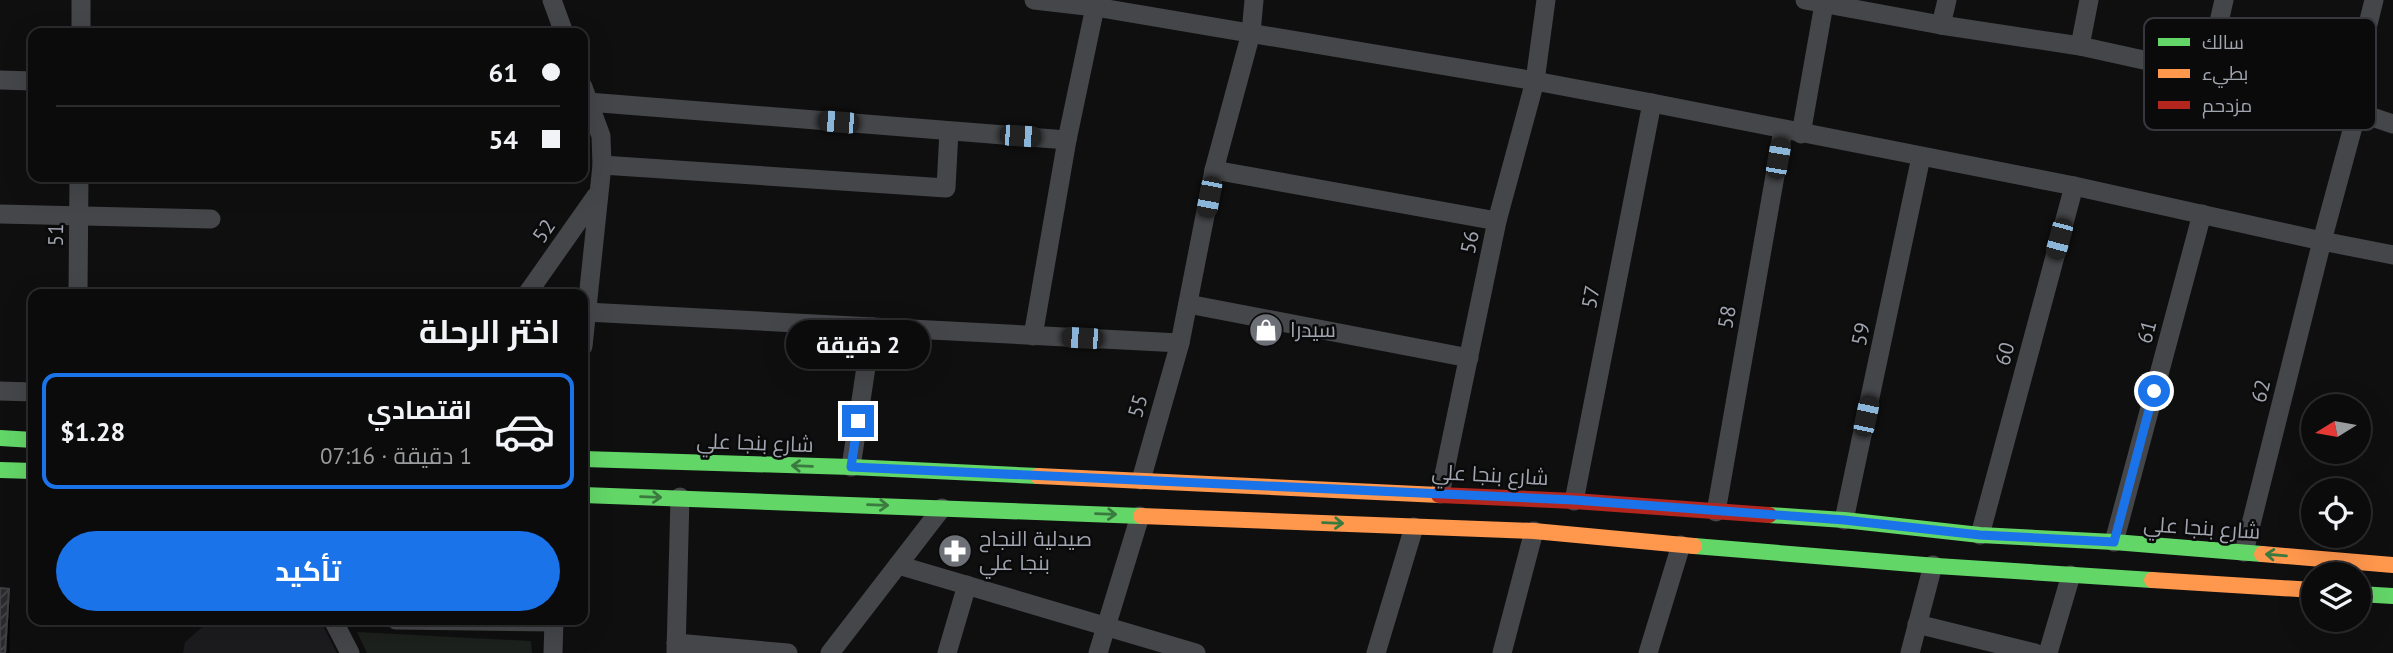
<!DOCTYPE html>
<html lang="ar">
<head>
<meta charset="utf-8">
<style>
  body { margin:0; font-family:"PT Sans",Cairo,sans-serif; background:#141415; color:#f1f3f6; direction:rtl; height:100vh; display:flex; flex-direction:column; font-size:26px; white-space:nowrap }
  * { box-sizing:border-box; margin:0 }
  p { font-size:23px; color:#9a9b9d }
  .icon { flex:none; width:38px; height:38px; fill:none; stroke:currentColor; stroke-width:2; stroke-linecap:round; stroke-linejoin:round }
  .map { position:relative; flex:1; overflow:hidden; direction:ltr }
  .sheet { position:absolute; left:28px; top:289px; width:560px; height:336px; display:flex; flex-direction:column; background:#0b0b0c; border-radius:14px; box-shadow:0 7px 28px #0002,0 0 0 2px #2b2b2d; direction:rtl }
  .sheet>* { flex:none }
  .top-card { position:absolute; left:28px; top:28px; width:560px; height:154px; border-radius:14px; box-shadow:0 7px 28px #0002,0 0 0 2px #2b2b2d; direction:rtl; display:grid; align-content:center; height:154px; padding:0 28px; background:#0b0b0c }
  .needle { width:46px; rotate:259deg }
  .tools { position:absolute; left:2301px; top:394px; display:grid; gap:14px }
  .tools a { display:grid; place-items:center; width:70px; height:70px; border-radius:50%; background:#0b0b0c; box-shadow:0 7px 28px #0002,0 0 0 2px #2b2b2d; font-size:35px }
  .end { position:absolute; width:32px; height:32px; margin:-16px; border:9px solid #1a73e8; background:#fff; box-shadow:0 0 0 4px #fff }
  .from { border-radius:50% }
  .bubble { position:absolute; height:49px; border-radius:24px; background:#0b0b0c; box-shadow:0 7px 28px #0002,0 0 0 2px #2b2b2d; font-size:23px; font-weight:700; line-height:49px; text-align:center; direction:rtl }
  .car { position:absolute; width:21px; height:42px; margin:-21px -10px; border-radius:9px; box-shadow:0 0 5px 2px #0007; background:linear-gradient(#222 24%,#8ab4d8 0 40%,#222 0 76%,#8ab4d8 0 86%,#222 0) }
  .top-card b { display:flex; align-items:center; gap:24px; height:66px; font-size:26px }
  .top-card b+b { border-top:2px solid #2b2b2d }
  .top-card i { width:18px; height:18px; background:#f1f3f6 }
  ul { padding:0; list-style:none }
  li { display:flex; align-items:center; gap:21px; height:116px; margin:0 14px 10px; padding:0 14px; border:4px solid #2b2b2d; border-radius:14px }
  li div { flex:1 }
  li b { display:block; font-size:26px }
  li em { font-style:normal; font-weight:700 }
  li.on { border-color:#1a73e8 }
  li>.icon { width:63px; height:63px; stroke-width:1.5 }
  h2 { padding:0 28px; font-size:32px; line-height:84px }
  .cta { display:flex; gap:14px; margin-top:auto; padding:14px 28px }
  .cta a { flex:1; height:80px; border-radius:42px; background:#1a73e8; color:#fff; font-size:28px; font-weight:700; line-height:80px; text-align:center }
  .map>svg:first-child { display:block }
  .built { fill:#1c1c1e }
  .garden { fill:#1c211d }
  .building { fill:url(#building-hatch); stroke:#3f4043; stroke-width:2; filter:url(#shadow) }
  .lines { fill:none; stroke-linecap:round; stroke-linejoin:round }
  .street { stroke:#454649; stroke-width:19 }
  .fast { stroke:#63d668; stroke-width:16 }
  .slow { stroke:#ff974d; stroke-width:16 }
  .jam { stroke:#b3261e; stroke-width:16 }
  .oneway { stroke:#3b7a3e }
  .route { stroke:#1a73e8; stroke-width:9 }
  .labels { text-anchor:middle; stroke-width:5; stroke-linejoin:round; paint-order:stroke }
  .street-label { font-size:21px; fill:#a1a5b0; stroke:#0a0a0b }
  .poi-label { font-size:21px; fill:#a1a5b0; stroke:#0a0a0b; text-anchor:start }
  .key { fill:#0a0a0b; stroke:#37383d; stroke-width:2 }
  .key-label { font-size:19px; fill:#a1a5b0 }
</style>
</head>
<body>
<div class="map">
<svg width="2393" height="653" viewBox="0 0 2393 653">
  <defs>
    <pattern id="building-hatch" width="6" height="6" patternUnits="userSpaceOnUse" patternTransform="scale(1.75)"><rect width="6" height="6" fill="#2b2b2d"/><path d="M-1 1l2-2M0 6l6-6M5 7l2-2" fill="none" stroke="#474749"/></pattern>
    <filter id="shadow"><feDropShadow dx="6" dy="6" stdDeviation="0" flood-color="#0009"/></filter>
  </defs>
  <rect width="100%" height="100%" fill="#0f0f10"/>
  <polygon class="built" points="207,623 322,624 337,653 183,653 185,642"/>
  <polygon class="garden" points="357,632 531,641 532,653 367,653"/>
  <polygon class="building" points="0,588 9,589 5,653 0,653"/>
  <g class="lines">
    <g class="street">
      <polyline points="552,0 564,33"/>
      <polyline points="1034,0 1095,7 1535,81 1652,103 2074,186 2322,241 2393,255"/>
      <polyline points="1805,0 1941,25 2080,46 2207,74 2357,112 2393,124"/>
      <polyline points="1941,25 1947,0"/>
      <polyline points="81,33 81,0"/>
      <polyline points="2080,46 2089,0"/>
      <polyline points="2207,74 2224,0"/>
      <polyline points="0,80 33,81"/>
      <polyline points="583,87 601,136 602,165 583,346"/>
      <polyline points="588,102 1067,140"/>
      <polyline points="2347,109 2374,0"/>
      <polyline points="1801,134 1824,4"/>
      <polyline points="602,165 946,188 949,131"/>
      <polyline points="1214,170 1497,221"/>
      <polyline points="0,214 211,219"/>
      <polyline points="78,294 79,177"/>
      <polyline points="527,294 596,196"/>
      <polyline points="1188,304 1469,358"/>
      <polyline points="586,312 1180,343"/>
      <polyline points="1033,336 1067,140 1095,7"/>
      <polyline points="0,391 33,392"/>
      <polyline points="851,467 872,327"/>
      <polyline points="1141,480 1180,343 1214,170 1251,33 1254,0"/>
      <polyline points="1440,494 1497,221 1535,81 1546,0"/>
      <polyline points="1574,501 1652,103"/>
      <polyline points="1716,512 1783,130"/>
      <polyline points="1844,520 1921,157"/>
      <polyline points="1980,535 2074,186"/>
      <polyline points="2114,542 2202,214"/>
      <polyline points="2244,552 2322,241 2357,112"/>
      <polyline points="898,565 1196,653"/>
      <polyline points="333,620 350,653"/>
      <polyline points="396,620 554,622"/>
      <polyline points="1917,624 2035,653"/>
      <polyline points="676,643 788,653"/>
      <polyline points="553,653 554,620"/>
      <polyline points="676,653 680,497"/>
      <polyline points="830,653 942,508"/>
      <polyline points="947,653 967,585"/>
      <polyline points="1098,653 1140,516"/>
      <polyline points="1376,653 1414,527"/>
      <polyline points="1502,653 1534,531"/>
      <polyline points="1648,653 1681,545"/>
      <polyline points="1910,653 1933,565"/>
      <polyline points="2048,653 2071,575"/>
    </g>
    <g class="fast">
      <polyline points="0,438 33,440"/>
      <polyline points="583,459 851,467 1038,476"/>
      <polyline points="0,470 33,471"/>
      <polyline points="583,495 1141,516"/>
      <polyline points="1769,515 1844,520 1980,535 2114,542 2262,554"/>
      <polyline points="1694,546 1937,566 2152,580"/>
      <polyline points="2359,594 2393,596"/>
    </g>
    <g class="slow">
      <polyline points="1038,476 1439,495"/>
      <polyline points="1141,516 1534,531 1694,546"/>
      <polyline points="2262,554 2393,565"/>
      <polyline points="2152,580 2314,590"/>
    </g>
    <polyline class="jam" points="1439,495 1574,501 1769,515"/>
  </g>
  <defs><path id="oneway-shaft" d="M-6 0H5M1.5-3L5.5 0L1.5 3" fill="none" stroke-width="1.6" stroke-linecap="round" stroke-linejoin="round" transform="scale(1.75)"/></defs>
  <g class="oneway">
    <use href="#oneway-shaft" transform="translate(802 466) rotate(-178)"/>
    <use href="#oneway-shaft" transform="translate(651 497) rotate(2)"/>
    <use href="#oneway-shaft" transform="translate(878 505) rotate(2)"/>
    <use href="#oneway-shaft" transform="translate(1106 514) rotate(2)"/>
    <use href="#oneway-shaft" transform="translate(1333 523) rotate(2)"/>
    <use href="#oneway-shaft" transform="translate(2276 555) rotate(-175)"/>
  </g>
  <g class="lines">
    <polyline class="route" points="858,421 851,467 1574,500 1844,520 1980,535 2114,542 2154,391"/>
  </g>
  <defs>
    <g id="shop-disc" transform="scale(1.75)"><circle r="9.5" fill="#6e7078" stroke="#0a0a0b"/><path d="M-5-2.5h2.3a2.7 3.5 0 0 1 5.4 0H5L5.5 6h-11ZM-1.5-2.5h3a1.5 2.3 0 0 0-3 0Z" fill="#fff"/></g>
    <g id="pharmacy-disc" transform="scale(1.75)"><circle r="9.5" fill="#6e7078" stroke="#0a0a0b"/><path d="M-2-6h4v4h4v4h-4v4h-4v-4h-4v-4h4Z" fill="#fff"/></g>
  </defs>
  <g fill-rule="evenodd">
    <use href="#shop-disc" x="1266" y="330"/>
    <use href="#pharmacy-disc" x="955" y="551"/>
  </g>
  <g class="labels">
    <g class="street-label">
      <text transform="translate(544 231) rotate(-55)" y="7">52</text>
      <text transform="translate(56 235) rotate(-89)" y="7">51</text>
      <text transform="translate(1470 242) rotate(-78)" y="7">56</text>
      <text transform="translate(1591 297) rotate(-79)" y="7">57</text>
      <text transform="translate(1727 317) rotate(-80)" y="7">58</text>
      <text transform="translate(2147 332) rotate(-75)" y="7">61</text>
      <text transform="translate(1861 334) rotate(-78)" y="7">59</text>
      <text transform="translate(2005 354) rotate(-75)" y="7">60</text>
      <text transform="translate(2261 391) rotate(-76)" y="7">62</text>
      <text transform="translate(1138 406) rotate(-74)" y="7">55</text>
      <text transform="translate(755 443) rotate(2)" y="7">شارع بنجا علي</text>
      <text transform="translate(1490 475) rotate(3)" y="7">شارع بنجا علي</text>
      <text transform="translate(2202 528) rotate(4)" y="7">شارع بنجا علي</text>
    </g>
    <g class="poi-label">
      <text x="1290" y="337">سيدرا</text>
      <text x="979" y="546">صيدلية النجاح<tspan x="979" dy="24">بنجا علي</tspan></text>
    </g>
  </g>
  <rect x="2144" y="18" width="232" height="112" rx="10" class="key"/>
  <rect x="2158" y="38" width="32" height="8" fill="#63d668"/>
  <rect x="2158" y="69" width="32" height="9" fill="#ff974d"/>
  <rect x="2158" y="101" width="32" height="8" fill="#b3261e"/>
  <g class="key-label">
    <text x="2202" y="49">سالك</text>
    <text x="2202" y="80">بطيء</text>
    <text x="2202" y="112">مزدحم</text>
  </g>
</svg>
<div class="tools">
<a><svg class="needle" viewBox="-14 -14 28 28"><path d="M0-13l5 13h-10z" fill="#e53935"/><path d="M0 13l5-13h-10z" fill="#9a9b9d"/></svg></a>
<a><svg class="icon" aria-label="locate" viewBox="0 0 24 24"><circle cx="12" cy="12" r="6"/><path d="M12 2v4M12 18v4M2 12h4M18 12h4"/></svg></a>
<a><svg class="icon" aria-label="layers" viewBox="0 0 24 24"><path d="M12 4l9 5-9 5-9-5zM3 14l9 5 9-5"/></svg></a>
</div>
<i class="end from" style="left:2154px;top:391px"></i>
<i class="end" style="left:858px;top:421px"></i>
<div class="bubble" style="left:786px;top:320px;width:144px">2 دقيقة</div>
<i class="car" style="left:838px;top:122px;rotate:275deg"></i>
<i class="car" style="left:1020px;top:136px;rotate:94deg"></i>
<i class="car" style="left:1778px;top:158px;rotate:10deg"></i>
<i class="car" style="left:1209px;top:197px;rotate:191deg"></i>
<i class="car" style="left:2059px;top:239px;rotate:195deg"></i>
<i class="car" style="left:1082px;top:338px;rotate:273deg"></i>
<i class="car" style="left:1866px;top:416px;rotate:12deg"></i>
<div class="top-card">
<b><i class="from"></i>61</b>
<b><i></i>54</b>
</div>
<section class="sheet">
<h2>اختر الرحلة</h2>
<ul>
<li class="on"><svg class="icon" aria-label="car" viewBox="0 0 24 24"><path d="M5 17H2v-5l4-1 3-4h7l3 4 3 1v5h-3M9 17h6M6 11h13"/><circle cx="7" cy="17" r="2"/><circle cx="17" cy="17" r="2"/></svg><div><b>اقتصادي</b><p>1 دقيقة · 07:16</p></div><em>$1.28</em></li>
</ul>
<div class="cta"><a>تأكيد</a></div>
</section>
</div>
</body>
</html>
